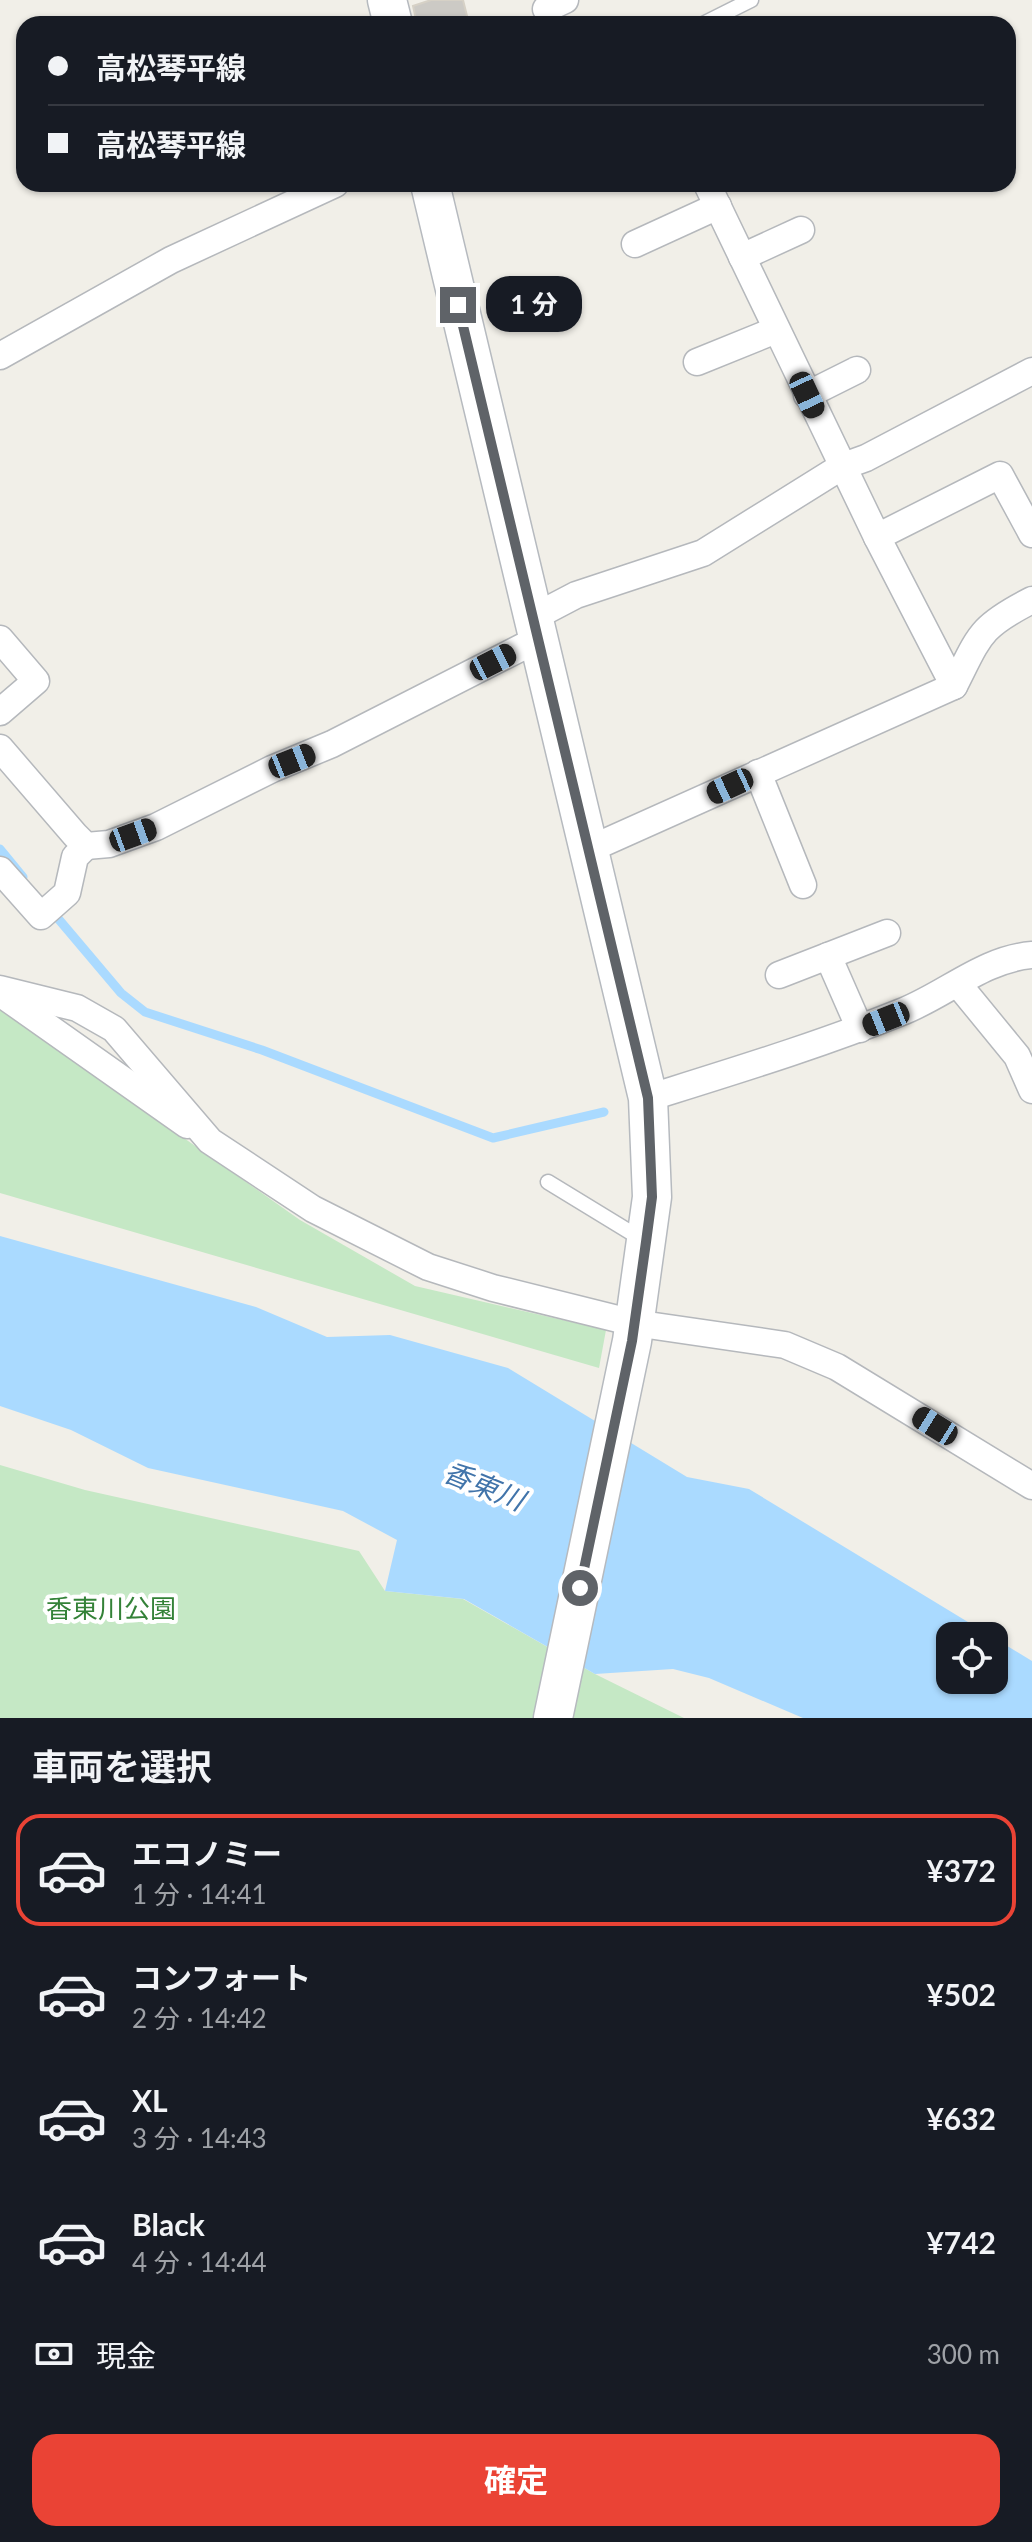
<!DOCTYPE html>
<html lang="ja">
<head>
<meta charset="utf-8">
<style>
  body { margin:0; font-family:Lato,"Noto Sans JP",sans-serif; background:#20242c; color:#f1f3f6; height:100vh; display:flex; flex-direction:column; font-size:30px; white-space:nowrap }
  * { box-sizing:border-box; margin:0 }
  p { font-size:26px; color:#9ea1a6 }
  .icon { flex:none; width:44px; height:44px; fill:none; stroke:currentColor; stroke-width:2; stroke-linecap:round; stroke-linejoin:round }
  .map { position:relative; height:1718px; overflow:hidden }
  .sheet { display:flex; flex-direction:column; background:#171b24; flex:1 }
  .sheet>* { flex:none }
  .hud { position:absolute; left:16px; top:16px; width:1000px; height:176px; border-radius:24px; box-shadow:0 2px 6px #0004; display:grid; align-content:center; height:176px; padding:0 32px; background:#171b24 }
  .fabs { position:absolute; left:936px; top:1622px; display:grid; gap:16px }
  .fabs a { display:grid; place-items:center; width:72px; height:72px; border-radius:16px; background:#171b24; box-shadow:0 2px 6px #0004; font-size:40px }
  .end { position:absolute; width:36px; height:36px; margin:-18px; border:10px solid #5f6368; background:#fff; box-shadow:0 0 0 4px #fff }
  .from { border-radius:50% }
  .bubble { position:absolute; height:56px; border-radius:24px; background:#171b24; box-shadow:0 2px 6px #0004; font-size:26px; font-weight:700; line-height:56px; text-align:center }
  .car { position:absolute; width:24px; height:48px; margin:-24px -12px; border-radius:10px; box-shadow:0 0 6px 2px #0007; background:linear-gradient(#222 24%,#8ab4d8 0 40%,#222 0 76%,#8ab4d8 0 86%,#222 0) }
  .hud b { display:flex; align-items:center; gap:28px; height:76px; font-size:30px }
  .hud b+b { border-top:2px solid #363941 }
  .hud i { width:20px; height:20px; background:#f1f3f6 }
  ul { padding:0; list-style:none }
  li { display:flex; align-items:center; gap:24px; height:112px; margin:0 16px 12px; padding:0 16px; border:4px solid transparent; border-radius:24px }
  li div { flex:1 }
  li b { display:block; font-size:30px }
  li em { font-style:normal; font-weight:700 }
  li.selected { border-color:#ea4335 }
  li>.icon { width:72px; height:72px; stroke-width:1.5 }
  h2 { padding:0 32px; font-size:36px; line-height:96px }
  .pay { display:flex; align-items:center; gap:20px; height:88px; padding:0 32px; font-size:30px }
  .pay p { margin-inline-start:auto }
  .cta { display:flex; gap:16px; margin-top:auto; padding:16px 32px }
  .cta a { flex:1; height:92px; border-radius:24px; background:#ea4335; color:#fff; font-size:32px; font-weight:700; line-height:92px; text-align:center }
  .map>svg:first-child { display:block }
  .green { fill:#c5e8c5 }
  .water { fill:#aadaff }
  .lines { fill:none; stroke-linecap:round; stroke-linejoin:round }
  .stream { stroke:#aadaff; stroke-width:9 }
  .building { fill:#cccac5; stroke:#d6d1c6; stroke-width:2 }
  .service-casing { stroke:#b5b8bc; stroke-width:17 }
  .minor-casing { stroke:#b5b8bc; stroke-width:29 }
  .secondary-casing { stroke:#b6babf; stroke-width:41 }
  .service { stroke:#fff; stroke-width:14 }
  .minor { stroke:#fff; stroke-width:26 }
  .secondary { stroke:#fff; stroke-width:38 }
  .route { stroke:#5f6368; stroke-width:10 }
  .labels { text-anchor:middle; stroke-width:8; stroke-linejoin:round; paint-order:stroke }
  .park-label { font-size:26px; fill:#348238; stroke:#fff }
  .water-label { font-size:28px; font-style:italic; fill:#4174aa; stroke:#fff }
</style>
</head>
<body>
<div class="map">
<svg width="1032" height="1718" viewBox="0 0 1032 1718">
  <rect width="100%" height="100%" fill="#f1efe8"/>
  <g class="green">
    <polygon points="0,1008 300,1220 415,1286 606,1330 599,1368 0,1193"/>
    <polygon points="0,1465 85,1490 359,1551 385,1591 463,1599 595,1674 684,1718 0,1718"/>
  </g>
  <polygon class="water" points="0,1236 256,1307 327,1337 390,1335 508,1368 687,1477 749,1489 991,1636 950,1636 950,1680 994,1680 994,1638 1032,1661 1032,1718 803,1718 709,1678 673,1669 595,1674 464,1599 385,1591 397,1540 343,1511 148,1468 71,1430 0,1406"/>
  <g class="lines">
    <g class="stream">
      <polyline points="0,849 23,877"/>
      <polyline points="50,909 121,993 145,1012 262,1050 493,1138 604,1112"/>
    </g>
  </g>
  <polygon class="building" points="431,0 463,0 469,24 417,24 413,6"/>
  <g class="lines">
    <g class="service-casing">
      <g id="service">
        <polyline points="703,24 751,0"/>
        <polyline points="548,1182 643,1240"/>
      </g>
    </g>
    <g class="minor-casing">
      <g id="minor">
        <polyline points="546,9 565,0"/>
        <polyline points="707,184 877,537"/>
        <polyline points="635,244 718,206"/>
        <polyline points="742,257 801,230"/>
        <polyline points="0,356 171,260 335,184"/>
        <polyline points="697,362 776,330"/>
        <polyline points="807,395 857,370"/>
        <polyline points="534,617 576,595 703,553 841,467 866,458 1032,371"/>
        <polyline points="0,639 36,681 0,712"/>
        <polyline points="954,686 877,537 1000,475 1032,534"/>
        <polyline points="0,748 75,835 86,846 109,844 156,827 272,769 332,744 538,639"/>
        <polyline points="758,773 803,885"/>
        <path d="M590 849 954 686C980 635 979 627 1032 600"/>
        <polyline points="0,870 41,916 67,893 75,857 86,846"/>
        <polyline points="828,956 860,1029"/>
        <polyline points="779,975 887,933"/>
        <polyline points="958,984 1017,1056 1032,1090"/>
        <polyline points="0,989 77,1008 114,1029 210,1141 313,1209 428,1267 493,1288 634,1323 785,1345 837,1367 1032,1486"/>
        <polyline points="0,993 187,1125"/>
        <path d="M648 1098C734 1071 820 1045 904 1011 948 993 984 959 1032 955"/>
      </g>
    </g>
    <g class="secondary-casing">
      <g id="secondary">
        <polyline points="387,0 393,24"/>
        <polyline points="430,184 648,1098 652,1197 632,1341 553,1718"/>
      </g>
    </g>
    <use href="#service" class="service"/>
    <use href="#minor" class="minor"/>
    <use href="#secondary" class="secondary"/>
  </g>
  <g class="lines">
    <polyline class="route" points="458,305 648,1098 652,1197 646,1242 632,1341 580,1588"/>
  </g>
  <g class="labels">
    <g class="park-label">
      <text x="111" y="1618">香東川公園</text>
    </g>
    <g class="water-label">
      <text transform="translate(484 1486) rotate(22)" y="10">香東川</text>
    </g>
  </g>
</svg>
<div class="fabs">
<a><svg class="icon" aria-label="locate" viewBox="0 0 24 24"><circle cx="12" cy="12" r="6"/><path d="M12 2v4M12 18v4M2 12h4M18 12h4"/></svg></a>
</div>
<i class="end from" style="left:580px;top:1588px"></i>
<i class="end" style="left:458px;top:305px"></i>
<div class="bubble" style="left:486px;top:276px;width:96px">1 分</div>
<i class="car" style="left:807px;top:395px;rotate:155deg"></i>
<i class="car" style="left:493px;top:662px;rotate:63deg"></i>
<i class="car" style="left:292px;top:761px;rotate:68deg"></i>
<i class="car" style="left:730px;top:786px;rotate:245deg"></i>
<i class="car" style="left:133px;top:835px;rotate:70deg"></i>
<i class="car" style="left:886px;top:1019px;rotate:248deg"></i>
<i class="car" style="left:935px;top:1426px;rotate:302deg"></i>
<div class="hud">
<b><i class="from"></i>高松琴平線</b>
<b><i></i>高松琴平線</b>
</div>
</div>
<section class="sheet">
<h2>車両を選択</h2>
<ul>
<li class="selected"><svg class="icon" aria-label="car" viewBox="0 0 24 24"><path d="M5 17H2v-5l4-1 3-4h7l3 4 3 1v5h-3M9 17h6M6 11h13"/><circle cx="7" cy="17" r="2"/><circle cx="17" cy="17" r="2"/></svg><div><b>エコノミー</b><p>1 分 · 14:41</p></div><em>¥372</em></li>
<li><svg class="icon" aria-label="car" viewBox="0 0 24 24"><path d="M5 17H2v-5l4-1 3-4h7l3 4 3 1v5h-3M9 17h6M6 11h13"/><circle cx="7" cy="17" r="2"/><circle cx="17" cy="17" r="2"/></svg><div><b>コンフォート</b><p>2 分 · 14:42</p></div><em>¥502</em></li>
<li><svg class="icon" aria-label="car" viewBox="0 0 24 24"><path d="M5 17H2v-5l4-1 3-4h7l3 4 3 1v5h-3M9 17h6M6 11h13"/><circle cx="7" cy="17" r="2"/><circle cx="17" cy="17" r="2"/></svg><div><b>XL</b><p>3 分 · 14:43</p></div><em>¥632</em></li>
<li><svg class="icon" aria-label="car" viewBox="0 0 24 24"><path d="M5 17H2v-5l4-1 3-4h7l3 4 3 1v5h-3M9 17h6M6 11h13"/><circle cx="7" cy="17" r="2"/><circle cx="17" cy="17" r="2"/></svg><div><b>Black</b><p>4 分 · 14:44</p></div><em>¥742</em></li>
</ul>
<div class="pay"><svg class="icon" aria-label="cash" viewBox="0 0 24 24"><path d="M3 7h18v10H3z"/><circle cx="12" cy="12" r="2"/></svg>現金<p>300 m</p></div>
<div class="cta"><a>確定</a></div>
</section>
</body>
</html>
